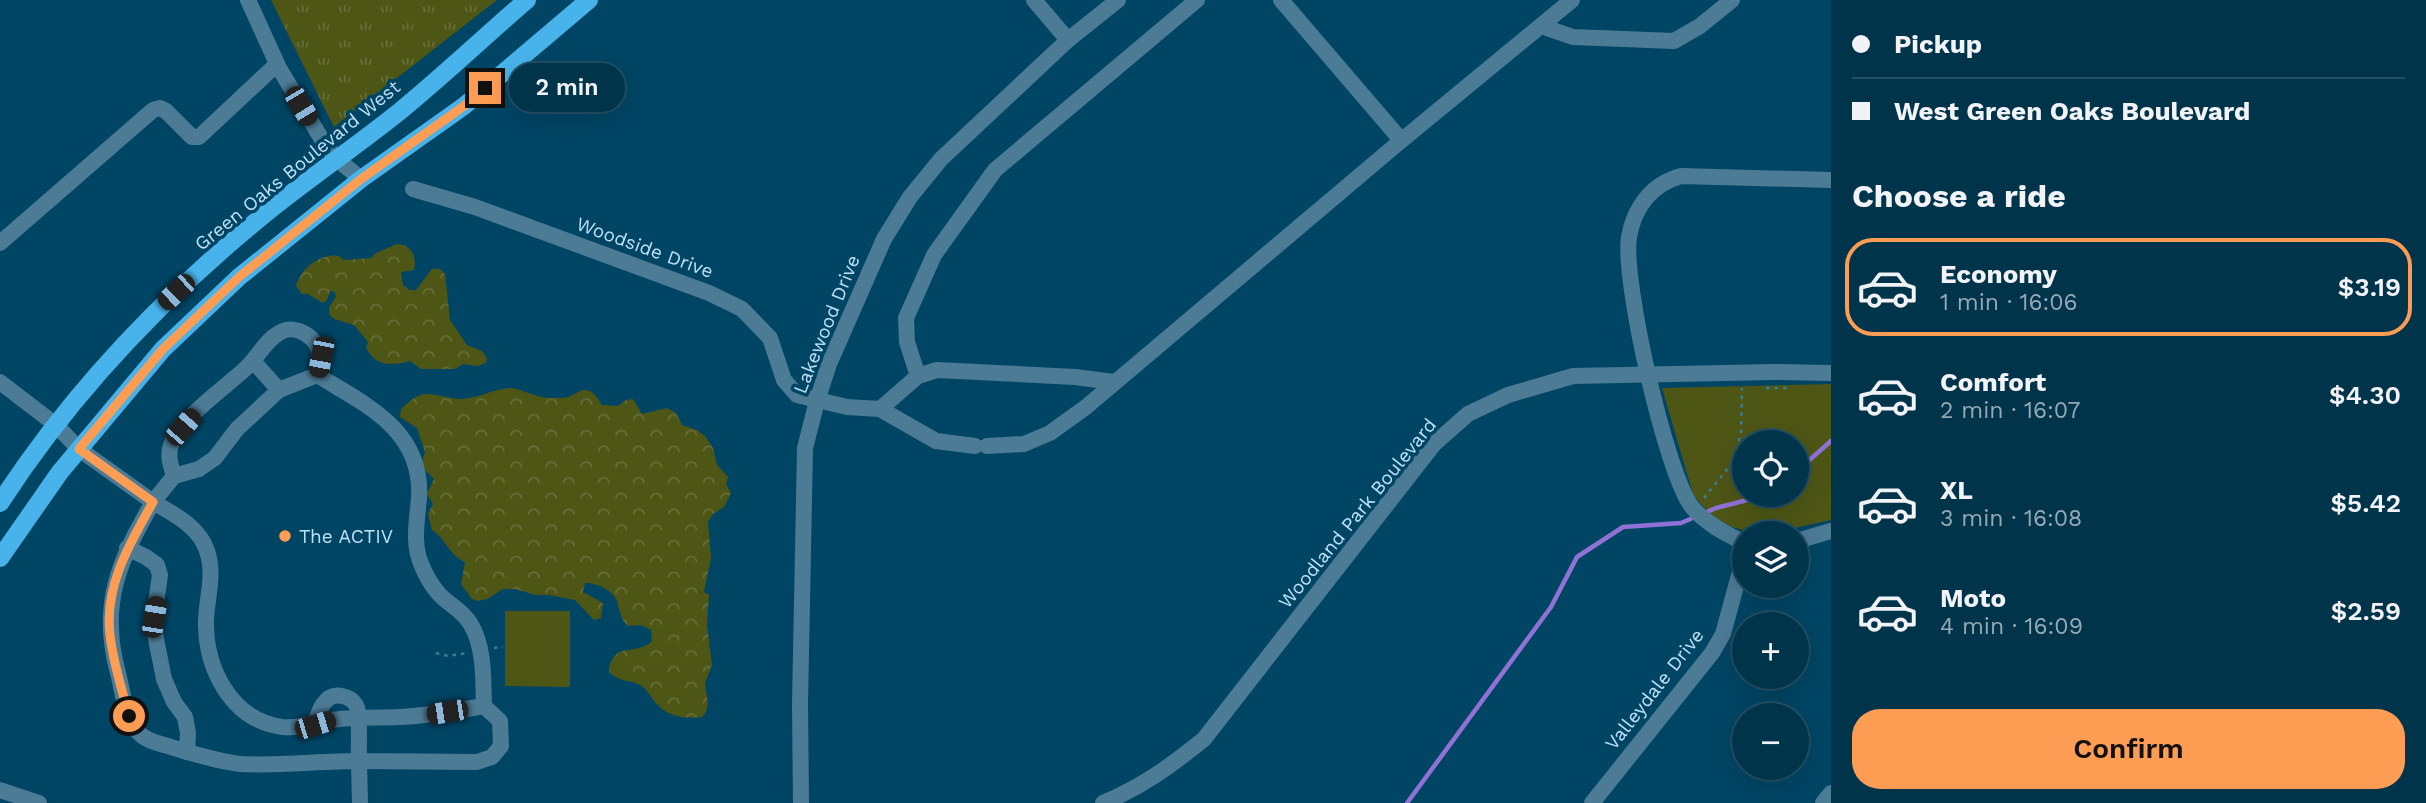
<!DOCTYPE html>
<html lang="en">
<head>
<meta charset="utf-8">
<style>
  body { margin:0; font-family:"Work Sans",sans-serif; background:#0a3c52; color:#f1f3f6; height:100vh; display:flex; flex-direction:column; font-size:26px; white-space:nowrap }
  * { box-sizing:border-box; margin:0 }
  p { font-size:23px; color:#95aab5 }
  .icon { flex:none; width:38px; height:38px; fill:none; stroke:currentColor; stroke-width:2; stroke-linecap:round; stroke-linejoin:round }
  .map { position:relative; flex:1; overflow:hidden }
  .panel { display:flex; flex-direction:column; background:#00344b; width:595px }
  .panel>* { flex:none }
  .top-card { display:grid; align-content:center; height:154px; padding:0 21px; background:#00344b }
  .buttons { position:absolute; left:1732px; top:430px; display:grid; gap:14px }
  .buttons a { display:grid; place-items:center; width:77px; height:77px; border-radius:50%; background:#00344b; box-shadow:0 7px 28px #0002,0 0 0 2px #224f63; font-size:35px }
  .end { position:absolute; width:32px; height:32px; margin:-16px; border:9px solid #fd9d54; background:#111; box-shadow:0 0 0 4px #111 }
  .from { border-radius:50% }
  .bubble { position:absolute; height:49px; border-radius:24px; background:#00344b; box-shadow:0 7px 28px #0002,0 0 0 2px #224f63; font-size:23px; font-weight:600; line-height:49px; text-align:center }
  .car { position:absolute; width:21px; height:42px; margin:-21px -10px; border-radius:9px; box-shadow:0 0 5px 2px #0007; background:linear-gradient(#222 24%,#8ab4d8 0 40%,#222 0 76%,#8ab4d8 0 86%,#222 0) }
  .top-card b { display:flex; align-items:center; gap:24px; height:66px; font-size:26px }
  .top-card b+b { border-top:2px solid #224f63 }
  .top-card i { width:18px; height:18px; background:#f1f3f6 }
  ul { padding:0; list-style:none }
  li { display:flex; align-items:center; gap:21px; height:98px; margin:0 14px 10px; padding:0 7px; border:4px solid transparent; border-radius:28px }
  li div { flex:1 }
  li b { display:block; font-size:26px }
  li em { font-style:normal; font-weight:600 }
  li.selected { border-color:#fd9d54 }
  li>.icon { width:63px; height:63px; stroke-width:1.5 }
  h2 { padding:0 21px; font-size:32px; line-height:84px }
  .action { display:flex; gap:14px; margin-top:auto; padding:14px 21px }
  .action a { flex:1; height:80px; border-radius:28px; background:#fd9d54; color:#111; font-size:28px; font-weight:600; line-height:80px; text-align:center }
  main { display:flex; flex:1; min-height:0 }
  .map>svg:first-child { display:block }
  .grass { fill:url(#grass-tufts) }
  .forest { fill:url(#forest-crowns) }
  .park { fill:#4e5616; fill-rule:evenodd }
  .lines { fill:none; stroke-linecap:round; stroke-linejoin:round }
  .stream { stroke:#9072d6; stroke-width:4.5 }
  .path { stroke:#3f7a96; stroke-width:2.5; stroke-dasharray:3.5 5; stroke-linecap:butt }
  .minor { stroke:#4c7b96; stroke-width:16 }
  .major { stroke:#48b3eb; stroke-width:18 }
  .route { stroke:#fd9d54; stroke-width:9 }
  .poi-dot { fill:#fd9d54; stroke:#004564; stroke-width:2.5 }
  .labels { text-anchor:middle; stroke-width:7; stroke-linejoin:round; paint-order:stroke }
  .street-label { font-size:19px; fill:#bce1f8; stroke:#004564 }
  .poi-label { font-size:19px; fill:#bce1f8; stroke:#004564; text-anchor:start }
</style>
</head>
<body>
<main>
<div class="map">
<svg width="1831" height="803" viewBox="0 0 1831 803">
  <defs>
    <pattern id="grass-tufts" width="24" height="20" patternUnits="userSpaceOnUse" patternTransform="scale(1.75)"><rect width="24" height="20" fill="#4e5616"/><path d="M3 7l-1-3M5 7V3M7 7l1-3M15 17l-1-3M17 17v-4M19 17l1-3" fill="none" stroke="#666e39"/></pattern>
    <pattern id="forest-crowns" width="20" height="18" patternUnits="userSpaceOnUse" patternTransform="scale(1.75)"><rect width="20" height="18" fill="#4e5616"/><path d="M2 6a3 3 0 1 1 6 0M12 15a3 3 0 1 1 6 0" fill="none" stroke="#666e39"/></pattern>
  </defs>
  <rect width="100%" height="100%" fill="#004564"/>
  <polygon class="grass" points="271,0 497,0 334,127"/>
  <g class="forest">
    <path d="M397 244C411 244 417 257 414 270L401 272 403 285 410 290H416L432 269H440L445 274 450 320 467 345 482 351 487 358 486 363 478 366 463 364 455 369H421L410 361C393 366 374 367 366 347L368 342 354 325 334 319 329 314V307L336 297 335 292 330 291 327 300 323 303 308 294H302L296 286C301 268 321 253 339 256L344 260 371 258 376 253Z"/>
    <path d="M511 388C521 389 528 394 538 396 544 398 553 398 560 398 571 399 579 389 586 390 593 390 598 399 602 405L618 406 626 400 633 399 642 414 667 408 676 413 682 425 697 430 705 436 713 448 717 465 728 477 726 484 731 493 724 507 713 514 708 522 711 558 704 592 709 595 707 624 712 665 705 683 708 703 706 712 702 717C684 719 667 717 655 702 650 696 647 689 640 685 628 679 621 683 609 672 612 640 636 657 652 641L651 630 641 625 628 626C621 619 621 615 618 605 616 591 598 583 585 583L583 592 603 603 601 618 594 620 575 600 548 595H536L515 589H503L487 599 478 601 472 599 461 584 465 562C448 554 446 539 432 530L428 514 433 504 427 494 434 479 425 470 422 462 425 452 417 428 400 417 401 409C407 403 415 396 424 394 433 393 451 399 462 399 479 398 494 389 511 388Z"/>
  </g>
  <g class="park">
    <path d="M1831 384V520C1774 532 1733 548 1693 494L1662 388ZM1745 443H1797V495H1745Z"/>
    <polygon points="505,611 570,611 570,687 505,686"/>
  </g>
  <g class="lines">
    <g class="stream">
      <polyline points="1797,471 1831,441"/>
      <polyline points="1407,803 1551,607 1577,557 1623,527 1681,523 1716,508 1767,495"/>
    </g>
    <g class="path">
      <polyline points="1766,388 1787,388"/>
      <polyline points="1704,498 1734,461 1741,432 1742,388"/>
      <polyline points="1756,533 1777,534 1787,531"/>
      <polyline points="494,648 503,647"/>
      <polyline points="436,653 448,656 467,653"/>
    </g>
    <g class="minor">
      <polyline points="248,0 279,68 324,143 337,159 361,179"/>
      <polyline points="1034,0 1068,40"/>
      <polyline points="1281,0 1401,140"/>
      <polyline points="1541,26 1573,37 1674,41 1700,26 1732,0"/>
      <polyline points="413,189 475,207 709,293 742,309 770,338 784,380 797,395 847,407 880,409 936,441 975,446"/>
      <polyline points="0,243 153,110 160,108 166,111 192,137 199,137 277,64"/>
      <polyline points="253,361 279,390"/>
      <path d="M317 375C366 405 423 430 419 498 417 521 412 545 422 566 426 576 432 586 439 594 448 604 462 610 470 623 485 647 483 679 484 706"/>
      <polyline points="918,376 907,342 906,318 934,255 995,170 1197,0"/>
      <path d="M0 382 56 425 79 449 153 502C119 561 99 604 118 673 123 692 125 719 139 733 147 742 163 744 174 748 195 754 219 762 241 764 279 766 320 761 359 761L360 803"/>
      <polyline points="880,409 918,376 937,370 1075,377 1114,382"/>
      <polyline points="987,446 1024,444 1050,433 1086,407 1396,145 1572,0"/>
      <path d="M174 476C171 466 167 456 171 445 179 419 226 387 246 368 258 357 265 341 279 333 296 322 321 339 320 359 320 364 318 370 317 375L279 390 237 429 215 458 199 469 174 476 153 502C173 514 199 526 207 551 215 574 207 596 206 620 205 668 231 720 282 727 304 729 320 720 340 719 360 717 379 718 399 717 427 716 456 711 484 706L500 721 501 746 492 757 477 762 359 761C358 748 361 715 356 705 353 700 347 697 342 696 325 692 318 712 315 725"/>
      <polyline points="1797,541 1831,531"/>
      <path d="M1745 543C1726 534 1705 523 1692 507 1666 474 1622 279 1629 237 1634 207 1652 184 1681 176L1831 180"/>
      <polyline points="127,548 146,557 157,565 160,575 154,617 156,639 164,679 174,702 185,717 188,733 187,752"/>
      <polyline points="0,790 39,803"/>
      <polyline points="801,803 800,704 805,448 817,401 829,364 884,239 910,197 941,159 1068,40 1118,0"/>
      <path d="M1103 803C1142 787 1172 765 1204 739L1434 444 1468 414 1508 395 1573 376 1774 372 1831 373"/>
      <polyline points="1592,803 1712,653 1723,634 1745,553"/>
      <polyline points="1823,803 1831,793"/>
    </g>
    <g class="major">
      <path d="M0 503C70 395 160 300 260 218 305 181 354 148 399 112 443 76 484 37 527 0"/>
      <polyline points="0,558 60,472 163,349 239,277 361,179 464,106 589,0"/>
    </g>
  </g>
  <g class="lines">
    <path class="route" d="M129 716C122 689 113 663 110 635 104 586 130 543 153 502L79 449 163 349 239 277 361 179 464 106 485 88"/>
  </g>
  <circle class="poi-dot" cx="285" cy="536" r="7"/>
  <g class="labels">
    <g class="street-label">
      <text transform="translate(297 165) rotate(-39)" y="7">Green Oaks Boulevard West</text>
      <text transform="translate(645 247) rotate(20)" y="7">Woodside Drive</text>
      <text transform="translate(826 324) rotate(-68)" y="7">Lakewood Drive</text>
      <text transform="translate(1357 513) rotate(-51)" y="7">Woodland Park Boulevard</text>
      <text transform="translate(1654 689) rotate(-52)" y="7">Valleydale Drive</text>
    </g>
    <g class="poi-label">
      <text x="299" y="543">The ACTIV</text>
    </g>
  </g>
</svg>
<div class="buttons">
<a><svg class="icon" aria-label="locate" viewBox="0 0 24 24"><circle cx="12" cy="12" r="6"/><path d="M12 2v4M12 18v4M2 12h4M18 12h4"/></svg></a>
<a><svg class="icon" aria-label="layers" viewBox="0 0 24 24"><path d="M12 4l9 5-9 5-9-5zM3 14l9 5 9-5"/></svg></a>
<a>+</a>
<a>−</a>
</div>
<i class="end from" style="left:129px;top:716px"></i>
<i class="end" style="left:485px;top:88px"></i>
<div class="bubble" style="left:509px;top:63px;width:116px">2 min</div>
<i class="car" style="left:301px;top:106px;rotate:149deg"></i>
<i class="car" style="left:176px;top:292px;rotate:227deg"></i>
<i class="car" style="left:321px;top:357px;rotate:191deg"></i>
<i class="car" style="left:183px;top:427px;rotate:41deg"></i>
<i class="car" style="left:154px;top:617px;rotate:9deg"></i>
<i class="car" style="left:447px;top:712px;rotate:261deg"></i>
<i class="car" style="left:315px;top:725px;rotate:73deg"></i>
</div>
<section class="panel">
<div class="top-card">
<b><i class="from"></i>Pickup</b>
<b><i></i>West Green Oaks Boulevard</b>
</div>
<h2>Choose a ride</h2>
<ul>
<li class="selected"><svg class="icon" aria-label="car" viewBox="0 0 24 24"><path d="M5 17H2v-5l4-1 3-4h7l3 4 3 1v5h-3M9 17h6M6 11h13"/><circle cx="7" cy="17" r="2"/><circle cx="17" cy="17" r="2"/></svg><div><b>Economy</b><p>1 min · 16:06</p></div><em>$3.19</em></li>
<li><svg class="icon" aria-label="car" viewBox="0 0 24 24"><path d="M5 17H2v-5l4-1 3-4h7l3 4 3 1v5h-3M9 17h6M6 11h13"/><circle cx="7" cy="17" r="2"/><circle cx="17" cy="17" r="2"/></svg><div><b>Comfort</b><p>2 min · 16:07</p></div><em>$4.30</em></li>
<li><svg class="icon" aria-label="car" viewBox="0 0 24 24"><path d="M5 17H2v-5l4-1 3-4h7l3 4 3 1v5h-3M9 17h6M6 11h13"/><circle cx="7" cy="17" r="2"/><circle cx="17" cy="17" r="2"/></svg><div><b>XL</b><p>3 min · 16:08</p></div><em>$5.42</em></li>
<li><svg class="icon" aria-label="car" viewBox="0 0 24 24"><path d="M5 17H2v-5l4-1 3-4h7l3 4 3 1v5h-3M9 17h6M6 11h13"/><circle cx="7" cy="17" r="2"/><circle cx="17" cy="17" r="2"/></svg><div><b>Moto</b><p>4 min · 16:09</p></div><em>$2.59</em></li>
</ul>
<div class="action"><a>Confirm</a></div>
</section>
</main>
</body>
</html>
